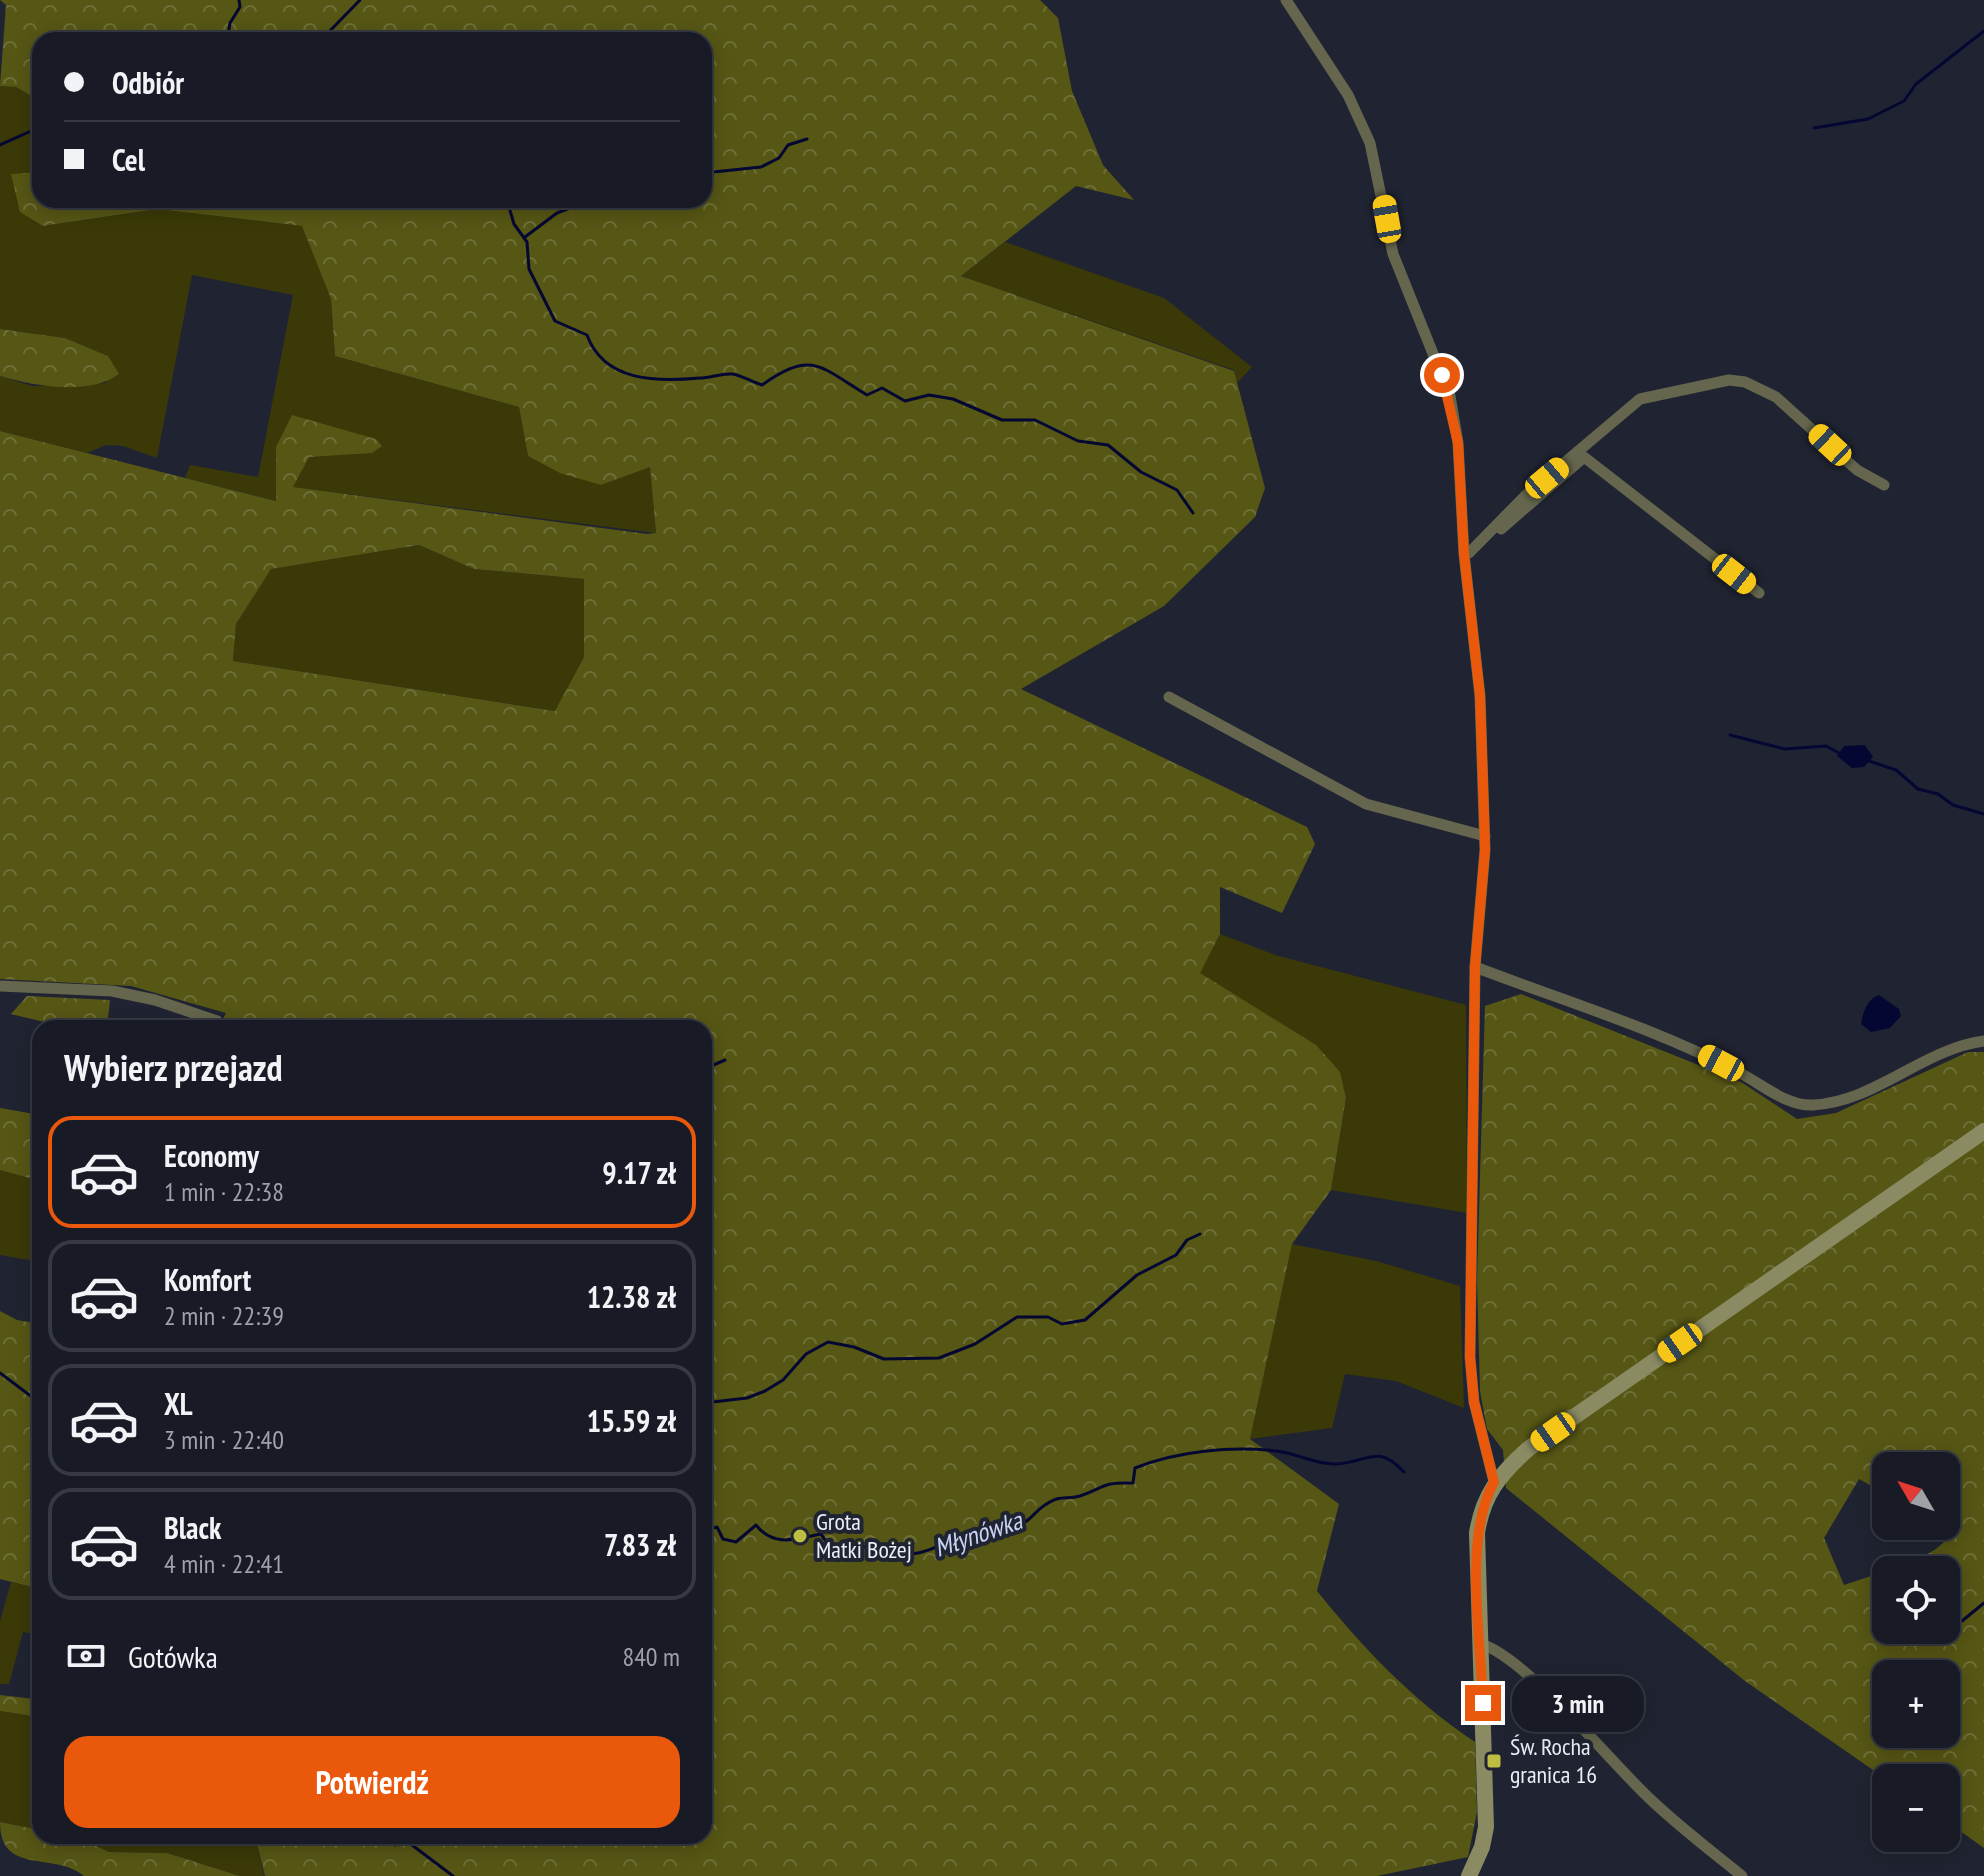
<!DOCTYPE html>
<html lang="pl">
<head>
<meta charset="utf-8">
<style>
  body { margin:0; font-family:"PT Sans Narrow",sans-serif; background:#252832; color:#f1f3f6; height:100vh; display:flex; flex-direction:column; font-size:30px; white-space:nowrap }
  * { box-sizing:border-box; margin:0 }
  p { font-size:26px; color:#9fa1a7 }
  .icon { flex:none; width:44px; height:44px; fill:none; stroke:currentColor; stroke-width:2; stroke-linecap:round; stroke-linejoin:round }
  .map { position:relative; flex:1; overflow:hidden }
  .side { position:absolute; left:32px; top:1020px; width:680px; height:824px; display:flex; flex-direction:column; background:#181b26; border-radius:24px; box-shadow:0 4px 20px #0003,0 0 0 2px #363943 }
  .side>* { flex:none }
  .guide { position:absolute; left:32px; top:32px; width:680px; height:176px; border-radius:24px; box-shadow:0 4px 20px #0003,0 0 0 2px #363943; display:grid; align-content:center; height:176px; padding:0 32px; background:#181b26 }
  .needle { width:52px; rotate:309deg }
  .tools { position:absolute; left:1872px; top:1452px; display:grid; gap:16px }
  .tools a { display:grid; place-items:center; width:88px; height:88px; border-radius:16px; background:#181b26; box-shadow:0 4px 20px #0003,0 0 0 2px #363943; font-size:40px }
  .end { position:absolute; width:36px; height:36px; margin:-18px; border:10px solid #ea580c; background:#fff; box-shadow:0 0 0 4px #fff }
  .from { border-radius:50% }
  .bubble { position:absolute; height:56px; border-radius:24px; background:#181b26; box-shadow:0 4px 20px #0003,0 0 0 2px #363943; font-size:26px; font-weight:700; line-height:56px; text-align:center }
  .car { position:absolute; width:24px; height:48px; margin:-24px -12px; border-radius:10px; box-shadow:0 0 6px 2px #0007; background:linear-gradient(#f5c518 24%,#345 0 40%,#f5c518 0 76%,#345 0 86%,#f5c518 0) }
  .guide b { display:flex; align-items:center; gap:28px; height:76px; font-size:30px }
  .guide b+b { border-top:2px solid #363943 }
  .guide i { width:20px; height:20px; background:#f1f3f6 }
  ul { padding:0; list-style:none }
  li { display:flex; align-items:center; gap:24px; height:112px; margin:0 16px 12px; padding:0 16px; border:4px solid #363943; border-radius:24px }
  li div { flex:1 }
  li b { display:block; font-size:30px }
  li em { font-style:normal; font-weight:700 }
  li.selected { border-color:#ea580c }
  li>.icon { width:72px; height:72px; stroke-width:1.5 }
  h2 { padding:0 32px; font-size:36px; line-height:96px }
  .pay { display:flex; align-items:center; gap:20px; height:88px; padding:0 32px; font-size:30px }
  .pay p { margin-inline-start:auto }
  .cta { display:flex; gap:16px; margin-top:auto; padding:16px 32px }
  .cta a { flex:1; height:92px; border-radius:24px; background:#ea580c; color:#fff; font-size:32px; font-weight:700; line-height:92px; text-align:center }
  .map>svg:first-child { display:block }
  .grass { fill:#3a3907 }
  .forest { fill:url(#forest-crowns); fill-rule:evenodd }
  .water { fill:#050733 }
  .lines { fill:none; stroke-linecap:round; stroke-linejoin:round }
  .stream { stroke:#050733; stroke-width:3 }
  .street { stroke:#65664d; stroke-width:11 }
  .secondary { stroke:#8a8b63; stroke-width:16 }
  .route { stroke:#ea580c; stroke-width:10 }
  .poi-dot { fill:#bebe42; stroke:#202432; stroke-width:3 }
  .labels { text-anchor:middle; stroke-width:8; stroke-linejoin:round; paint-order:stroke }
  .poi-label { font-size:24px; fill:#eceff9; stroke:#202432; text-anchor:start }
  .water-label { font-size:26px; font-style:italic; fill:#c9d4f4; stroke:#202432 }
</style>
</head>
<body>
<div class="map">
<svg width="1984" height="1876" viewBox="0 0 1984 1876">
  <defs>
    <pattern id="forest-crowns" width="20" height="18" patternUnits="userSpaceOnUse" patternTransform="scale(2)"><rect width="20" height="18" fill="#565615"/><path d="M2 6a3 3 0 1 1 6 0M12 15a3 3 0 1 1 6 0" fill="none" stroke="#6e6f38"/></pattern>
  </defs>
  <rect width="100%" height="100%" fill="#202432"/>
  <g class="grass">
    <polygon points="0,86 16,87 35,98 40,95 40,172 34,170 43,226 157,209 303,226 331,299 335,356 519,407 528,456 601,485 650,466 656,533 292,487 309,456 332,454 376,439 351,434 276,447 277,501 185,478 190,465 258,477 293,295 192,275 157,458 123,446 106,445 87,453 0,431 0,376 32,386 106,383 108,356 65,338 0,329"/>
    <polygon points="1005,242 1164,298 1252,367 1237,383 1234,370 961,276"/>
    <polygon points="419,545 474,569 584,579 584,657 556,711 233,661 236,624 270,569"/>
    <polygon points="1220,934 1275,955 1466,1005 1467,1213 1331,1190 1346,1099 1199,973"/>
    <polygon points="0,1170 40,1181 40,1262 0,1255"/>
    <polygon points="1292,1244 1376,1261 1460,1286 1464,1408 1396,1381 1345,1374 1332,1428 1250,1439"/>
    <polygon points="11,1582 40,1589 40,1635 23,1632 9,1684 0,1684 0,1621"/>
    <polygon points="0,1711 40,1717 40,1830 0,1822"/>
    <polygon points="68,1836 255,1836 264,1876 240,1876 167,1853 109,1852"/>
  </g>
  <g class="forest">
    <path d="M0 0H1040L1058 18 1072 91 1103 165 1134 200 1076 186 961 276 1234 371 1265 488 1255 517 1164 606 1021 689 1307 827 1315 844 1282 913 1220 887V934L1200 973 1316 1045 1340 1072 1346 1098 1331 1190 1292 1244 1250 1439 1339 1504 1317 1591C1364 1649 1412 1700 1475 1742L1477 1812 1468 1857 1377 1876H265L255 1836H704V1028H219L226 1013 131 986 0 979V431L276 501V447L292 415 376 439 382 446 372 453 309 457 293 487 647 534 656 533 650 467 601 485 560 473 528 456 519 407 335 356 331 299 302 226 157 209 43 226 20 212 11 174 40 172V200H704V40H40V95L35 98 16 87 0 86 6 5ZM419 545 474 569 584 579V657L555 711 233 661 236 624 271 569Z"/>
    <path d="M0 329 65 338 108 356 119 374C89 396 34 386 0 376Z"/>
    <path d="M1521 994 1741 1082 1797 1119 1836 1113 1968 1052H1984V1848L1946 1821V1778L1886 1779 1745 1681 1506 1488 1503 1450 1487 1429 1480 1391 1477 1279 1485 1006ZM1886 1466H1946V1483L1951 1476 1962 1489C1961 1543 1935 1554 1888 1570H1946V1630H1886V1571L1844 1585 1824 1538 1859 1479 1886 1494ZM1886 1674H1946V1734H1886Z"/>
    <polygon points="27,996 110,1000 107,1028 69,1028 11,1014"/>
    <polygon points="0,1108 40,1115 40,1181 0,1170"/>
    <polygon points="0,1311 17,1320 40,1324 40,1589 0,1579"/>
    <polygon points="0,1695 34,1699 40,1696 40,1717 0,1711"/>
    <path d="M0 1822 40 1830V1836L78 1838 109 1852 167 1853 240 1876H84C54 1851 0 1876 0 1822Z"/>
  </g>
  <g class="water">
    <polygon points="1865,745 1873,757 1864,767 1852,768 1837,756 1844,746"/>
    <path d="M1879 995 1899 1009 1901 1016 1890 1028 1871 1032 1861 1024C1863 1012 1867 999 1879 995Z"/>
  </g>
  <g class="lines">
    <g class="stream">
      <polyline points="227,40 230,23 240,7 239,0"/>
      <polyline points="321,40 360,0"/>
      <polyline points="1814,128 1868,119 1904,101 1916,84 1984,31"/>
      <polyline points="0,145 40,127"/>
      <polyline points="704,173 761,167 779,158 788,145 807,139"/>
      <path d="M507 200 514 224 527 242 529 269 555 321 587 335C604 382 657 382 700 378 710 378 722 373 732 374 741 375 752 382 762 385 812 350 819 366 867 395L882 388 905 401 929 395 953 399 1002 420H1035L1078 441 1108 445 1141 472 1177 490 1193 513"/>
      <polyline points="525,237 557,213 591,200"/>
      <polyline points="1730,735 1785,749 1826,746 1839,753"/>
      <polyline points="1869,761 1896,770 1918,789 1938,794 1953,805 1984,814"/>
      <polyline points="704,1069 725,1060"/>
      <polyline points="0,1373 40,1403"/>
      <polyline points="704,1403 747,1398 765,1391 783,1380 806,1354 828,1342 854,1347 884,1359 939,1358 975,1344 1017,1317 1048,1317 1062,1324 1085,1320 1137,1275 1176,1255 1187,1240 1200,1234"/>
      <path d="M704 1530 717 1527 723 1539 736 1542 756 1525C774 1548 796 1539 821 1534L831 1549 844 1554 854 1542 869 1549 881 1544C917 1571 948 1535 985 1527 994 1525 1006 1530 1016 1527 1029 1523 1034 1512 1045 1505 1061 1494 1065 1500 1080 1496 1106 1487 1101 1482 1133 1483L1135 1468C1177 1451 1231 1446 1276 1451 1297 1453 1316 1465 1337 1464 1369 1462 1377 1443 1404 1472"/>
      <polyline points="1935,1643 1984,1603"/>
      <polyline points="384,1836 395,1845 408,1842 453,1876"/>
    </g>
    <g class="street">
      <polyline points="1286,0 1348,95 1370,143 1393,254 1450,396 1458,443 1464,554 1480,696 1485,850 1475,967 1470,1357 1474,1402 1494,1482"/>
      <polyline points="1501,529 1584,457 1759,593"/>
      <polyline points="1469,553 1525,496 1640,399 1729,380 1745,382 1776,397 1857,470 1884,485"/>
      <polyline points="1169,697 1366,804 1485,836"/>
      <path d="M1475 967C1564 1001 1658 1029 1742 1074 1764 1086 1787 1106 1813 1105 1875 1102 1923 1049 1984 1041"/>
      <polyline points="0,986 112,991 155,1000 217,1021"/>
      <path d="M1481 1644C1525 1657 1610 1761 1648 1797 1677 1825 1710 1850 1742 1876"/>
    </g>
    <path class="secondary" d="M1469 1876 1482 1847 1486 1827 1477 1533C1483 1495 1499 1475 1528 1449L1984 1131"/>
  </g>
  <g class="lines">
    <path class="route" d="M1442 375 1458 443 1464 554 1480 696 1484 814 1485 850 1475 967 1470 1357 1474 1402 1494 1482C1463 1537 1481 1640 1483 1703"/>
  </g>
  <g class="poi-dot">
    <circle cx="800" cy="1536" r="8"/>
    <rect x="1486" y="1753" width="16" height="16" rx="4"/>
  </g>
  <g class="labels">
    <g class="poi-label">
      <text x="816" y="1530">Grota<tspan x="816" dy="28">Matki Bożej</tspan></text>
      <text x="1510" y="1755">Św. Rocha<tspan x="1510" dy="28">granica 16</tspan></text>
    </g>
    <g class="water-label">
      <text transform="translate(978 1534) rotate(-19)" y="9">Młynówka</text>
    </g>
  </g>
</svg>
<div class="tools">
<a><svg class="needle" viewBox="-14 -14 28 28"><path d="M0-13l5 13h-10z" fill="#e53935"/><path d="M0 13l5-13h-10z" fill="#9fa1a7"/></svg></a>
<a><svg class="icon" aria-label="locate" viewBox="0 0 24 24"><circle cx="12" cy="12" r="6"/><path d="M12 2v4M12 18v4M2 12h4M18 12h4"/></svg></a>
<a>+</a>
<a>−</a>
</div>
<i class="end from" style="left:1442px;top:375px"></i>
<i class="end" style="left:1483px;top:1703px"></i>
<div class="bubble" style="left:1512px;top:1676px;width:132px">3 min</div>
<i class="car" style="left:1387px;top:219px;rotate:350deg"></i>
<i class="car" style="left:1830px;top:445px;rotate:313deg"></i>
<i class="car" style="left:1547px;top:478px;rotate:50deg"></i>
<i class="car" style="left:1734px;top:574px;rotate:128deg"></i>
<i class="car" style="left:1721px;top:1063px;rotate:298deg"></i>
<i class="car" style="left:1680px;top:1343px;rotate:235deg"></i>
<i class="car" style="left:1553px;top:1432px;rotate:235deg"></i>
<div class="guide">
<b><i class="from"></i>Odbiór</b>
<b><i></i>Cel</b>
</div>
<section class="side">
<h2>Wybierz przejazd</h2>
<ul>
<li class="selected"><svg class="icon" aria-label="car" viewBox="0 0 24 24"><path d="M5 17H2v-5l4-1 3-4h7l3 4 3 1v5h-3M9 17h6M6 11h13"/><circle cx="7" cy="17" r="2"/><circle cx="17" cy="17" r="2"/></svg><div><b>Economy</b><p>1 min · 22:38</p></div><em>9.17 zł</em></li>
<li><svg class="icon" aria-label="car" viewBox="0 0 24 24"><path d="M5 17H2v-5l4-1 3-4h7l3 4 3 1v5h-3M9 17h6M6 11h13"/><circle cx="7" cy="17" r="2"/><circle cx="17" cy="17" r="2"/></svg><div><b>Komfort</b><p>2 min · 22:39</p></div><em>12.38 zł</em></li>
<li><svg class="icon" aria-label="car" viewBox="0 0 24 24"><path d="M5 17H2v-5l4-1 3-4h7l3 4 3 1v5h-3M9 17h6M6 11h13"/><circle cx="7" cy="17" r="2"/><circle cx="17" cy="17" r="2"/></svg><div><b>XL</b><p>3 min · 22:40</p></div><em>15.59 zł</em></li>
<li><svg class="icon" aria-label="car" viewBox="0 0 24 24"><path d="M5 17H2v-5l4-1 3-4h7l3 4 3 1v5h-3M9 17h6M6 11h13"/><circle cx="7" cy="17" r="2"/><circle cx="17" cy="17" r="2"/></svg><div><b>Black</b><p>4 min · 22:41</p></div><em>7.83 zł</em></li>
</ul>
<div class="pay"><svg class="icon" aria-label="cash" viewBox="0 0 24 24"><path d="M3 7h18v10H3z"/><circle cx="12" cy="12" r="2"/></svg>Gotówka<p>840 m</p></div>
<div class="cta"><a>Potwierdź</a></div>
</section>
</div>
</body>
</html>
